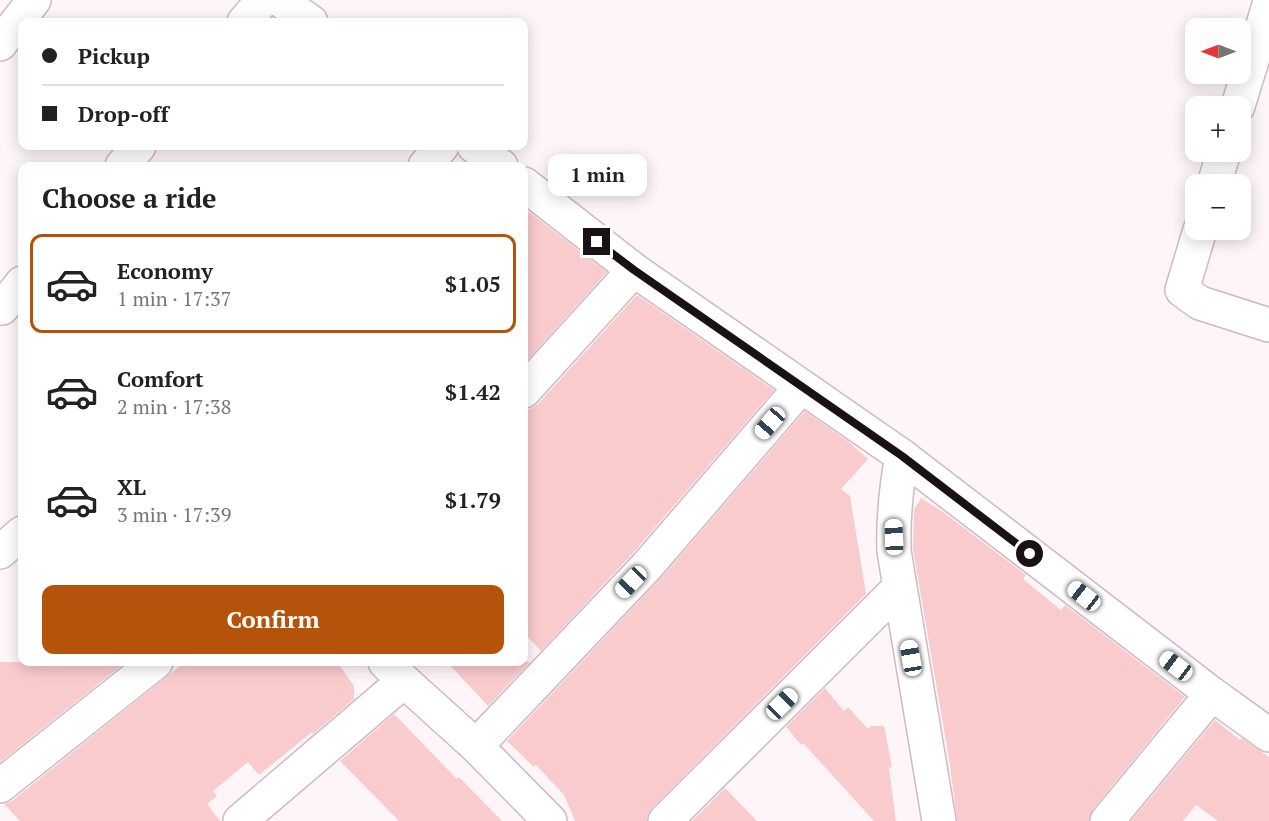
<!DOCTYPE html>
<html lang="en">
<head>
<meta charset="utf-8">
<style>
  body { margin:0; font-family:"PT Serif",serif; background:#f2f2f2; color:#222; height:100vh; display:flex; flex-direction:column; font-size:22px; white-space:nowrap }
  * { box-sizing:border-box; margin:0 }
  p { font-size:20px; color:#767676 }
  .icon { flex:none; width:33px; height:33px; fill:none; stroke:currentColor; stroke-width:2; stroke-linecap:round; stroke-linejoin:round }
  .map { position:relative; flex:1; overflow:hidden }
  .panel { position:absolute; left:18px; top:162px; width:510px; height:504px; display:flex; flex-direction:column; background:#fff; border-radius:12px; box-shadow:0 3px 15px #0003 }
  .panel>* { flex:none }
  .banner { position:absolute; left:18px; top:18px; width:510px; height:132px; border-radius:12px; box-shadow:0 3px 15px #0003; display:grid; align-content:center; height:132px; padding:0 24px; background:#fff }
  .needle { width:39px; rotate:270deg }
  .buttons { position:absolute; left:1185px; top:18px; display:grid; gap:12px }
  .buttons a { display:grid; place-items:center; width:66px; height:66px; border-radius:12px; background:#fff; box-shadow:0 3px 15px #0003; font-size:30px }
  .end { position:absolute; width:27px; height:27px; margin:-14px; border:8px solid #191115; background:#fff; box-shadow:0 0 0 3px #fff }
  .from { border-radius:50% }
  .bubble { position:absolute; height:42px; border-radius:12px; background:#fff; box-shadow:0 3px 15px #0003; font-size:20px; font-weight:700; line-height:42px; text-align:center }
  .car { position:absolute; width:18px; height:36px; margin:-18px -9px; border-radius:8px; box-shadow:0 0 4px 2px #0007; background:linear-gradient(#fff 24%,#345 0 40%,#fff 0 76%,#345 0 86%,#fff 0) }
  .banner b { display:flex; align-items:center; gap:21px; height:57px; font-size:22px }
  .banner b+b { border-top:2px solid #e0e0e0 }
  .banner i { width:15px; height:15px; background:#222 }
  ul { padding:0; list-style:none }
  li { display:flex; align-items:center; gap:18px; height:99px; margin:0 12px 9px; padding:0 12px; border:3px solid transparent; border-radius:12px }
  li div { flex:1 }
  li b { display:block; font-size:22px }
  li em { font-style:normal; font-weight:700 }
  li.current { border-color:#b45309 }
  li>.icon { width:54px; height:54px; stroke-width:1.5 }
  h2 { padding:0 24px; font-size:27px; line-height:72px }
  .cta { display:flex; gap:12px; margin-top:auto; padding:12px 24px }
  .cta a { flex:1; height:69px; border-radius:12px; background:#b45309; color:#fff; font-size:24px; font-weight:700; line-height:69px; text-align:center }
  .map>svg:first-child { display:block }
  .building { fill:#facbcd }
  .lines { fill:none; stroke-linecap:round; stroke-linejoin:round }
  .minor-casing { stroke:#ceb9c5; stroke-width:36 }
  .minor { stroke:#fff; stroke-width:33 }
  .route { stroke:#191115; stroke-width:8 }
</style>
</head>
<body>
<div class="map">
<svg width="1269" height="821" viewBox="0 0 1269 821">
  <rect width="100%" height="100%" fill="#fef5f9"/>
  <g class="building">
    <polygon points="529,212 607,272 524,364 524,219"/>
    <polygon points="637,295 774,390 633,553 541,651 524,633 524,409 530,409 538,404"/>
    <polygon points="805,411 849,442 868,459 841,489 850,496 866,594 652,808 647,816 647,821 575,821 564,795 536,765 534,767 507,741 661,578"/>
    <polygon points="921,498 943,512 1026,575 1023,579 1061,610 1065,605 1185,697 1093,809 1089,821 957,821 950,765 913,549 914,510"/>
    <polygon points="0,662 126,662 0,762"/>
    <polygon points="185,662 337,662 354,686 354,699 313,734 312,732 259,775 248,762 213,791 217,796 207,804 220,821 20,821 4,804 12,801"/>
    <polygon points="447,662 530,662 488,706"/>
    <polygon points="825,688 844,711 848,707 868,729 871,726 884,726 892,767 889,768 896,821 874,821 803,743 801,745 786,727"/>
    <polygon points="394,714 457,779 459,777 502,821 399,821 340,761"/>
    <polygon points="1215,720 1240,740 1242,738 1269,757 1269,821 1218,821 1196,805 1183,821 1131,821"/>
    <polygon points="725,788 757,821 692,821"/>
  </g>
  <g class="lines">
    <g class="minor-casing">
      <g id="minor">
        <polyline points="280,0 311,22"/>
        <polyline points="244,22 263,0"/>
        <polyline points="0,44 34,0"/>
        <polyline points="1238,106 1269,5"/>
        <polyline points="474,146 501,166"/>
        <polyline points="122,166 139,146"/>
        <polyline points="425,166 442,146"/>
        <polyline points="524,184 634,270 902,456 1212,694 1269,735"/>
        <polyline points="1214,184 1224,152"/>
        <polyline points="1200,230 1182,290 1200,303 1269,325"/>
        <polyline points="2,308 22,283"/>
        <polyline points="524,391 634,270"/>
        <path d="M902 456C896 488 893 518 894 551L939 821"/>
        <polyline points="0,552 22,533"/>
        <polyline points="385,662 404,681 476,746 550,821"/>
        <polyline points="476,746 647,566 801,387"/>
        <polyline points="0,786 156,662"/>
        <polyline points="240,821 404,681"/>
        <polyline points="665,821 899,588"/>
        <polyline points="1107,821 1212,694"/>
      </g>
    </g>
    <use href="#minor" class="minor"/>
  </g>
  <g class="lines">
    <polyline class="route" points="597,242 634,270 902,456 1030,554"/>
  </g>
</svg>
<div class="buttons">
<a><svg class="needle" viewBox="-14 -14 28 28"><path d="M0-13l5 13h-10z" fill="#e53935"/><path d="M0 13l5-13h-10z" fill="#767676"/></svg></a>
<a>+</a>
<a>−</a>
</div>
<i class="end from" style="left:1030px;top:554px"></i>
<i class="end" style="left:597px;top:242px"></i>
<div class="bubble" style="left:548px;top:154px;width:99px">1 min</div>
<i class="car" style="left:770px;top:423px;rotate:221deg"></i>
<i class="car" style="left:894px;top:537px;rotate:358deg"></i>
<i class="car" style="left:631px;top:582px;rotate:224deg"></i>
<i class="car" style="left:1084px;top:596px;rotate:308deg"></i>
<i class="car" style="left:911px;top:658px;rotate:350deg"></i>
<i class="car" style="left:1176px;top:666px;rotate:307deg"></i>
<i class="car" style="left:782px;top:704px;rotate:45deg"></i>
<div class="banner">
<b><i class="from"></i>Pickup</b>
<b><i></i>Drop-off</b>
</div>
<section class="panel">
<h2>Choose a ride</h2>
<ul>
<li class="current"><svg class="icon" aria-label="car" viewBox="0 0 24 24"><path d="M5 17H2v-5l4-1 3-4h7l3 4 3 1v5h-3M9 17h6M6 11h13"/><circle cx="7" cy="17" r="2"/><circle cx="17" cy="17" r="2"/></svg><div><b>Economy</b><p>1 min · 17:37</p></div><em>$1.05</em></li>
<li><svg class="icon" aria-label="car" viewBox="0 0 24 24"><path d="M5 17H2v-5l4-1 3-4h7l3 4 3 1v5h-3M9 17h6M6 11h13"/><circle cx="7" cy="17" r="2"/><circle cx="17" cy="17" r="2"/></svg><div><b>Comfort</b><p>2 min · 17:38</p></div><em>$1.42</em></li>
<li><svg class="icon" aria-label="car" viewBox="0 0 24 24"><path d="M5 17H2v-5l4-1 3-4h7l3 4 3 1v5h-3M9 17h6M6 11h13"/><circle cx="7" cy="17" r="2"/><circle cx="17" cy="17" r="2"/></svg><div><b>XL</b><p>3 min · 17:39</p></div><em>$1.79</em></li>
</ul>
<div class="cta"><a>Confirm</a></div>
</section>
</div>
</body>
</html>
